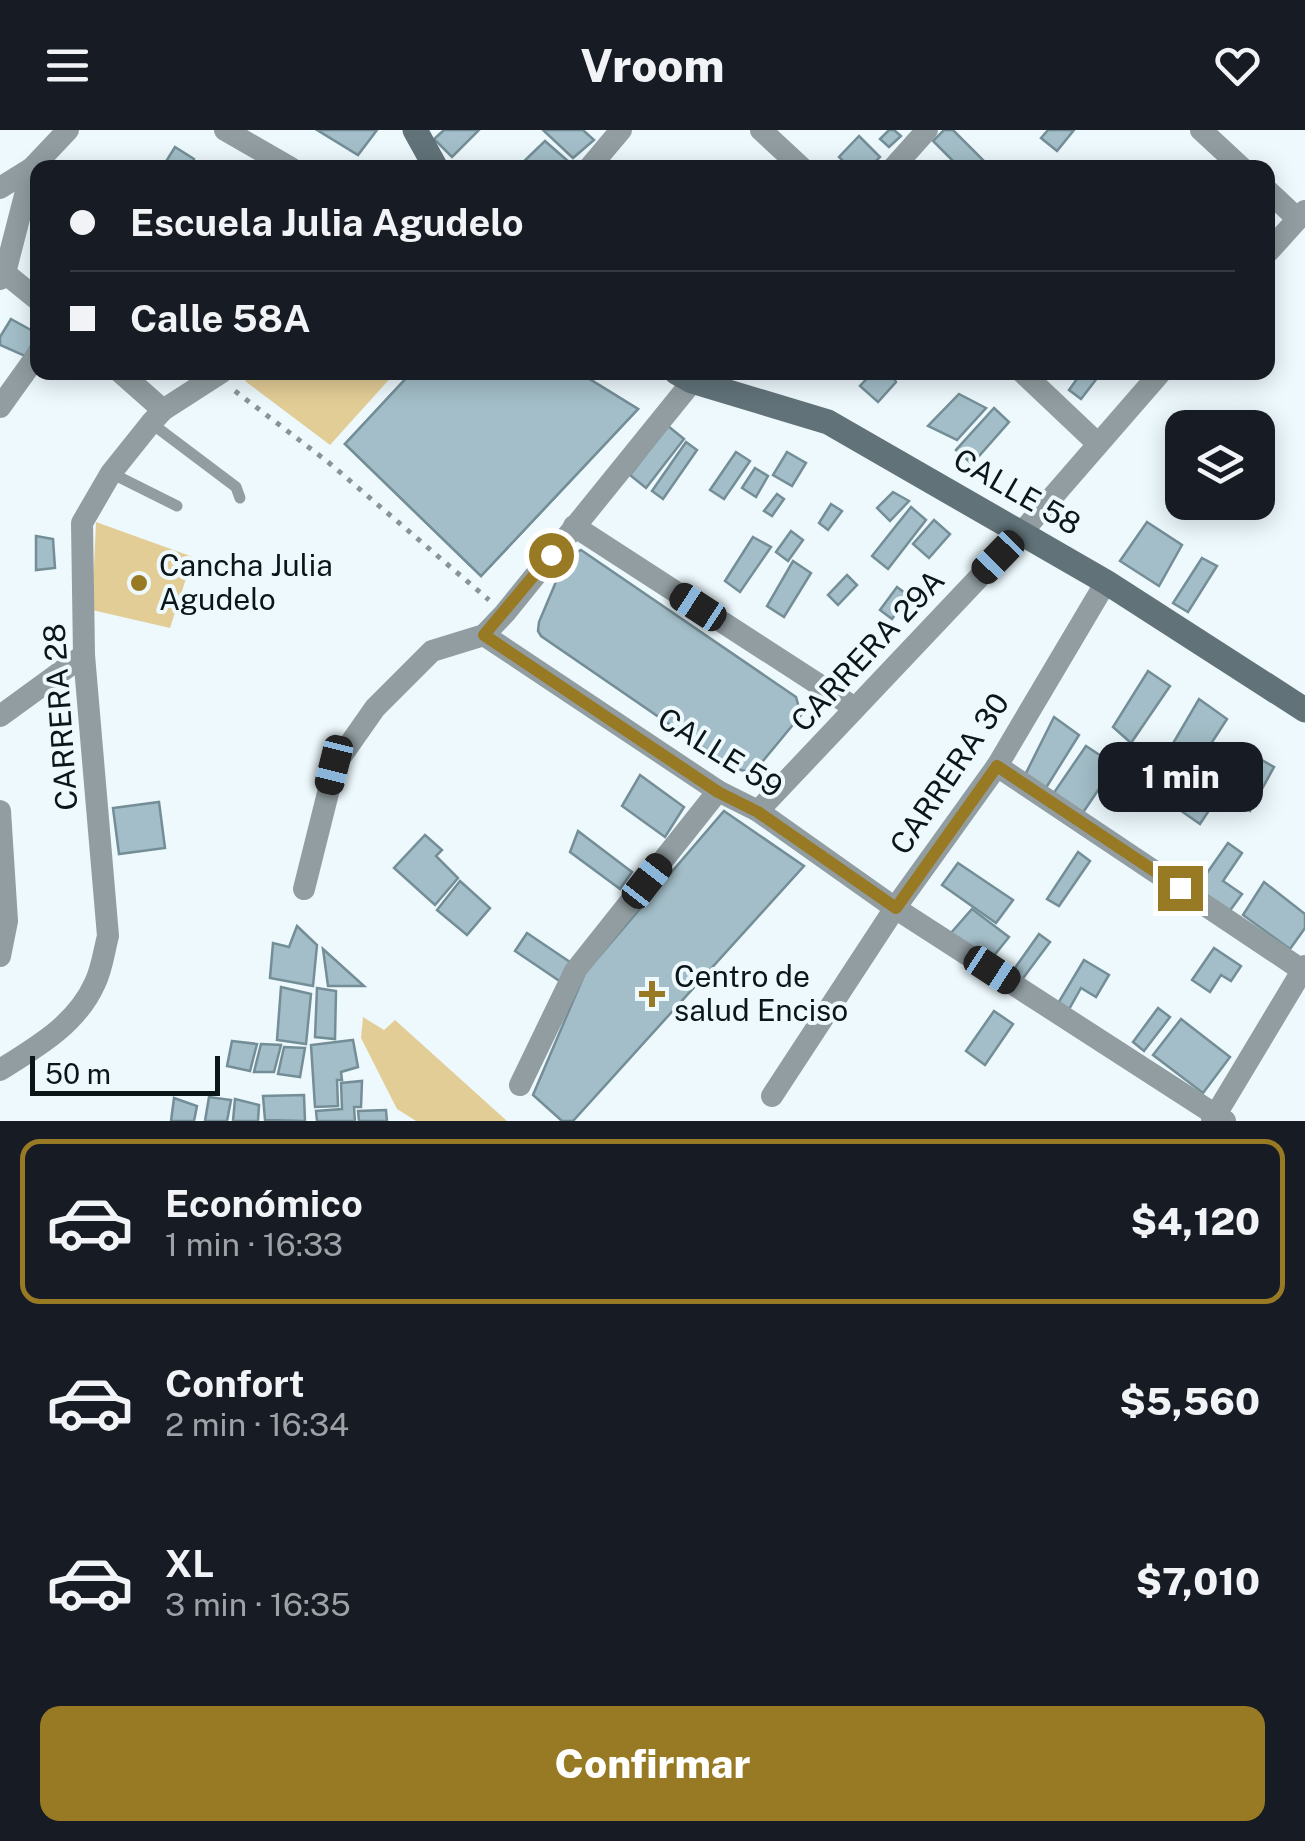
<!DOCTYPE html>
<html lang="es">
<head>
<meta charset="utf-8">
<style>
  body { margin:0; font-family:"Public Sans",sans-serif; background:#242831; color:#f1f3f6; height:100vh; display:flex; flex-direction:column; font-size:38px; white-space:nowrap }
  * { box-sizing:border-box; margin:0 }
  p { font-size:32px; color:#9ea1a6 }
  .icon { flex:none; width:55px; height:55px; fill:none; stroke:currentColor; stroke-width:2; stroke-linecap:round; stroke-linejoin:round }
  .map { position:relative; height:991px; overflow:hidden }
  .drawer { display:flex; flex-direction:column; background:#171b24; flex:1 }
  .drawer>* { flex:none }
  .guide { position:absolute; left:30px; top:30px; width:1245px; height:220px; border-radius:20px; box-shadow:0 5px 25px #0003; display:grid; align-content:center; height:220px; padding:0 40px; background:#171b24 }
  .controls { position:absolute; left:1165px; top:280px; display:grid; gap:20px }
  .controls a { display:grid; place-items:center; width:110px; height:110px; border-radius:20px; background:#171b24; box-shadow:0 5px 25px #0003; font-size:50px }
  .scale { position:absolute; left:30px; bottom:25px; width:190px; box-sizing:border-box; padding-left:10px; border:5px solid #0b1619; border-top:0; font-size:28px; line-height:35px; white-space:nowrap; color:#0b1619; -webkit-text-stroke:8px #edf9fd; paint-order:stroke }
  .end { position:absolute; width:45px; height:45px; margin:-22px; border:12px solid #997a24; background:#fff; box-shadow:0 0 0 5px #fff }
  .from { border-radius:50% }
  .bubble { position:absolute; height:70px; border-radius:20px; background:#171b24; box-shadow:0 5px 25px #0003; font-size:32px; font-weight:800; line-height:70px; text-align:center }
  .car { position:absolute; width:30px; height:60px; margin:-30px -15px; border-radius:12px; box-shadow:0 0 8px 2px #0007; background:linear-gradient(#222 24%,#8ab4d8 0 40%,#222 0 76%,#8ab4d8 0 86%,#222 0) }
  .guide b { display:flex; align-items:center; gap:35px; height:95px; font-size:38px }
  .guide b+b { border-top:2px solid #363941 }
  .guide i { width:25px; height:25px; background:#f1f3f6 }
  ul { padding:18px 0 0; list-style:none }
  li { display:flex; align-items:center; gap:30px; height:165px; margin:0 20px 15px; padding:0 20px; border:5px solid transparent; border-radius:20px }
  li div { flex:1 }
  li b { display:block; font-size:38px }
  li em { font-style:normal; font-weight:800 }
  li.selected { border-color:#997a24 }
  li>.icon { width:90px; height:90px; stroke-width:1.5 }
  .cta { display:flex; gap:20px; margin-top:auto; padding:20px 40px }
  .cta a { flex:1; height:115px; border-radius:20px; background:#997a24; color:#fff; font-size:40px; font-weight:800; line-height:115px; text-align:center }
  header { display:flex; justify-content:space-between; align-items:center; height:130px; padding:0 40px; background:#171b24; font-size:45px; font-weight:800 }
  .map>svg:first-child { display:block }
  .green { fill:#e3cd96 }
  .building { fill:#a3bec8; stroke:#748e97; stroke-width:2.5 }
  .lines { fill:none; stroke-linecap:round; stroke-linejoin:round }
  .path { stroke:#889497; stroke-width:5; stroke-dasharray:5 8; stroke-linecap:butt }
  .lane { stroke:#919da1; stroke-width:11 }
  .street { stroke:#919da1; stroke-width:22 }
  .secondary { stroke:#617379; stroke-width:25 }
  .route { stroke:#997a24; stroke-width:12 }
  .poi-dot { fill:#997a24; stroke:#edf9fd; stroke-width:4 }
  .labels { text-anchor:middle; stroke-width:8; stroke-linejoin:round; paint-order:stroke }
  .street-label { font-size:30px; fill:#0b1619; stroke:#edf9fd }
  .poi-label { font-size:30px; fill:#0b1619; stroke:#edf9fd; text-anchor:start }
</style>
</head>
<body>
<header><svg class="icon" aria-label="menu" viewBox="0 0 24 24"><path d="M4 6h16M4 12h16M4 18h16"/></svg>Vroom<svg class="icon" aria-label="heart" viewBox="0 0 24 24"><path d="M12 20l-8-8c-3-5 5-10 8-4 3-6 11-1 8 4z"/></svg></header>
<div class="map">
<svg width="1305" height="991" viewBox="0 0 1305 991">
  <rect width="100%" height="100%" fill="#edf9fd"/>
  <g class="green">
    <polygon points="252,243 252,242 395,243 330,315 245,251"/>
    <polygon points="96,392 193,427 170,498 92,480"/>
    <polygon points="363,887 384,900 395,890 507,991 416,991 397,979 361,908"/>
  </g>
  <g class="building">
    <polygon points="317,0 377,0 358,25"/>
    <polygon points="444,0 479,0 452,27 434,9"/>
    <polygon points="543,0 583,0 594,10 573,28"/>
    <polygon points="889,0 894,0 901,6 889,17 880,9"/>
    <polygon points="944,0 953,0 991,38 960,38 933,11"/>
    <polygon points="1048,0 1074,0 1057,21 1041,8"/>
    <polygon points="859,6 880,27 869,38 850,38 839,27"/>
    <polygon points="545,11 569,32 565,38 517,38"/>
    <polygon points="175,17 194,29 190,38 162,38"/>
    <polygon points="11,189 38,204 25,226 0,215 0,207"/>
    <polygon points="412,242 578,242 638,279 481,446 345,314"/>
    <polygon points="412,242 578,242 638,279 481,446 345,314"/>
    <polygon points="873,242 891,243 896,252 878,272 860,256"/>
    <polygon points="1082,242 1101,243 1081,269 1069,260"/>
    <polygon points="959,264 986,278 957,310 928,296"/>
    <polygon points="994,278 1009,292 972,334 956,320"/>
    <polygon points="668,296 684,309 646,358 630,345"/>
    <polygon points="686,312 697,320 663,369 652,361"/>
    <polygon points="736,322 750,331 724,369 710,360"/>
    <polygon points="787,322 806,333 792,356 773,345"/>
    <polygon points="755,338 768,346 756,367 742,358"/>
    <polygon points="893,362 909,371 890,391 877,378"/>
    <polygon points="777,364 784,369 772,386 764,381"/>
    <polygon points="831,374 842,381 828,400 819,393"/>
    <polygon points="911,377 926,390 888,439 872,426"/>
    <polygon points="934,390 950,404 929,428 913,414"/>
    <polygon points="1147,392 1182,415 1159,456 1120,431"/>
    <polygon points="791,401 803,410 788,431 776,422"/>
    <polygon points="36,406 53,409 55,438 36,440"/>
    <polygon points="753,407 771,417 740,462 725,451"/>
    <polygon points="581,420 796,567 801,585 753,643 733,638 541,506 538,501 539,492 566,428"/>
    <polygon points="1202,428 1217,436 1188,482 1173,473"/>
    <polygon points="793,431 811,443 784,487 767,476"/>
    <polygon points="847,445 857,455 838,475 828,465"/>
    <polygon points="897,457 909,466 892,489 880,480"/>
    <polygon points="1148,541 1170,556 1131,613 1113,597"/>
    <polygon points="1199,569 1227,589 1172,674 1148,656"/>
    <polygon points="1054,587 1079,605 1044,661 1023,649"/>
    <polygon points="1086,616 1115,635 1082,684 1051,667"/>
    <polygon points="1255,626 1274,637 1250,681 1232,670"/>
    <polygon points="1205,640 1224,658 1200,694 1177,678"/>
    <polygon points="640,645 684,677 665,707 622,676"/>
    <polygon points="159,672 165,718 119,724 113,678"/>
    <polygon points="724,681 804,736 573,991 562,991 533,965 585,843"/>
    <polygon points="578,701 632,742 620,759 570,722"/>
    <polygon points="425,705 442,720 436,726 458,748 435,775 394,738"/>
    <polygon points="1228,713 1242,723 1223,751 1242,764 1226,786 1193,763"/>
    <polygon points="1078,722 1090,731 1059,776 1047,769"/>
    <polygon points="958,733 1013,770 996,793 942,755"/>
    <polygon points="460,751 490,778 467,805 437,780"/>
    <polygon points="1264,752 1305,784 1305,798 1290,819 1243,785"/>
    <polygon points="972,779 1009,807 988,833 950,804"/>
    <polygon points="297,796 317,815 313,856 270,848 273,813 289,817"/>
    <polygon points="527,803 573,834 561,852 515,821"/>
    <polygon points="1039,804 1050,812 1021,851 1010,845"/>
    <polygon points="1214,818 1241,836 1231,851 1221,845 1210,862 1192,850"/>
    <polygon points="323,819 364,856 328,856"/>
    <polygon points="1084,830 1109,845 1096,867 1081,858 1068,881 1057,875"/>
    <polygon points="281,857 311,864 306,914 277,910"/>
    <polygon points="317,858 336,861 335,909 315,907"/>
    <polygon points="1158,878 1170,887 1144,921 1133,912"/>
    <polygon points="994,881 1013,894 985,935 966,921"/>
    <polygon points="1181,889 1230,927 1203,963 1153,925"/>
    <polygon points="353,910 358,937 341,942 342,950 337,950 338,976 315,977 311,915"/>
    <polygon points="232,911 257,914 250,941 227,936"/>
    <polygon points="261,914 281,915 274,942 254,942"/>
    <polygon points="284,917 305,918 300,947 278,944"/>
    <polygon points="362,951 361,977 354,977 355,991 317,991 316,981 342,979 341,953"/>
    <polygon points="304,965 305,991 265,990 263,966"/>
    <polygon points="209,967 231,970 227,991 205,991"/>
    <polygon points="174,968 197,976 194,991 171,991"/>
    <polygon points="235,969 259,975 258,991 233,991"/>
    <polygon points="386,980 387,991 359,991 358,981"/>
  </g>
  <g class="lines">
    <polyline class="path" points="235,261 328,332 489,470"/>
    <g class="lane">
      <polyline points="151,293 236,357 240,368"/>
      <polyline points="111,343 177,376"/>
    </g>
    <g class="street">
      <polyline points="225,0 291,38"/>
      <polyline points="761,0 802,38"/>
      <polyline points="1201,0 1242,38"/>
      <polyline points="589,38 621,0"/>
      <polyline points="893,38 927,0"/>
      <polyline points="0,58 32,38 68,0"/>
      <polyline points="1268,61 1298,89"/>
      <polyline points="1268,122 1305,81"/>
      <polyline points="0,139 38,170"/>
      <polyline points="0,149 5,143 32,38"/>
      <polyline points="120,242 163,280"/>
      <polyline points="1022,242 1097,313"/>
      <polyline points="0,277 38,224"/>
      <polyline points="574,396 855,578"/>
      <polyline points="484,505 718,661 758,681 895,778 1225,991"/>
      <polyline points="0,586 84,525"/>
      <polyline points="997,636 1302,840"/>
      <polyline points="0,681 7,791 0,826"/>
      <polyline points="758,681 1022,402 1161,242"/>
      <polyline points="304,759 335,635 375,578 432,521 484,505 505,483 700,242"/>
      <path d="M0 940C37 917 77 894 95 853 102 839 104 821 108 806L84 525 82 393 111 343 151 293 163 280 222 242"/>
      <polyline points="520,955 575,841 718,661"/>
      <polyline points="772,966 895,778 997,636 1106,452"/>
      <polyline points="1212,991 1305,836"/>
    </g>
    <g class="secondary">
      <polyline points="415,0 436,38"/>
      <polyline points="676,242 692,251 828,292 1106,452 1305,580"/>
    </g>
  </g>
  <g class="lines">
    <polyline class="route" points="551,425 484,505 718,662 758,682 896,778 997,636 1180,758"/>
  </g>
  <g class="poi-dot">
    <circle cx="139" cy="453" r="10"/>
    <path d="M647 849h10v10h10v10h-10v10h-10v-10h-10v-10h10z"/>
  </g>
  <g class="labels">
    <g class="street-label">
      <text transform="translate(1017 362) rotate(30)" y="10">CALLE 58</text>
      <text transform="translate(868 521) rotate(-47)" y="10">CARRERA 29A</text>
      <text transform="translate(61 587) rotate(-94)" y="10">CARRERA 28</text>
      <text transform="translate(720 623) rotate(32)" y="10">CALLE 59</text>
      <text transform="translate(950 644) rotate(-56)" y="10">CARRERA 30</text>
    </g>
    <g class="poi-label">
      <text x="159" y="446">Cancha Julia<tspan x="159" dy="34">Agudelo</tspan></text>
      <text x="674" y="857">Centro de<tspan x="674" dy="34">salud Enciso</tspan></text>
    </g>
  </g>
</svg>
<div class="controls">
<a><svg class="icon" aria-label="layers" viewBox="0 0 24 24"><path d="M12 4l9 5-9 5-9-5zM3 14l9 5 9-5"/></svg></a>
</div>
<div class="scale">50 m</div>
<i class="end from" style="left:551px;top:425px"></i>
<i class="end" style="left:1180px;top:758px"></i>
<div class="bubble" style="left:1098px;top:612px;width:165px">1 min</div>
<i class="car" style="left:998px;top:427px;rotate:224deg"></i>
<i class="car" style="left:698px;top:477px;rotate:303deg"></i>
<i class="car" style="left:334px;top:635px;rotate:194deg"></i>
<i class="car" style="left:647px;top:751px;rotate:38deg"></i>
<i class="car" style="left:992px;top:840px;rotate:123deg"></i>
<div class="guide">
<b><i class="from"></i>Escuela Julia Agudelo</b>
<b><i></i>Calle 58A</b>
</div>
</div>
<section class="drawer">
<ul>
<li class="selected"><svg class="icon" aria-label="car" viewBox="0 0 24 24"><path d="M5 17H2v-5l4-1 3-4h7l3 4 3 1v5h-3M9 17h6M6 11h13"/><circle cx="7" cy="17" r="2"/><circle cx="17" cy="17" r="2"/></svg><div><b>Económico</b><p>1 min · 16:33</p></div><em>$4,120</em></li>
<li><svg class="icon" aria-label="car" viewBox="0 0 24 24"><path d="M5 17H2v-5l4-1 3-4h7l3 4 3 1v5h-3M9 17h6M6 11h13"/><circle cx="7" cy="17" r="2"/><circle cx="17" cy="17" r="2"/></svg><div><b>Confort</b><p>2 min · 16:34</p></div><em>$5,560</em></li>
<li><svg class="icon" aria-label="car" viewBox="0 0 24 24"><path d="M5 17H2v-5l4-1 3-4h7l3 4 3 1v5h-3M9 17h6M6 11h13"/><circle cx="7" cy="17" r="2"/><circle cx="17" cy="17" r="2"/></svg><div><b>XL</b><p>3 min · 16:35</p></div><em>$7,010</em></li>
</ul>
<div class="cta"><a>Confirmar</a></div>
</section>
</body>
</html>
